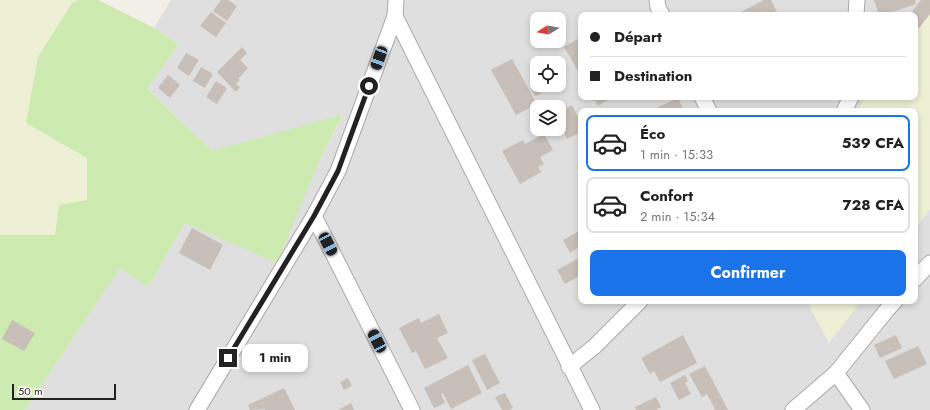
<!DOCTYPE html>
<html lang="fr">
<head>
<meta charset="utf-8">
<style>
  body { margin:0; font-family:Jost,sans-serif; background:#f2f2f2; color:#222; height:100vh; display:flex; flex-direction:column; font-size:15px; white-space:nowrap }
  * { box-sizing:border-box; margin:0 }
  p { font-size:13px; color:#767676 }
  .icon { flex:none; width:22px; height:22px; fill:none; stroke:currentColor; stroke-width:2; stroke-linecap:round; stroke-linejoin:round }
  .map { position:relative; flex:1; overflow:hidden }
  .side { position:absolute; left:578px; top:108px; width:340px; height:196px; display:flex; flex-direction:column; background:#fff; border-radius:8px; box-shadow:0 2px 6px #0003 }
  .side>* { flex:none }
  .banner { position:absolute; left:578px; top:12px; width:340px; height:88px; border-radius:8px; box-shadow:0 2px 6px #0003; display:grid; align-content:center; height:88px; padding:0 12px; background:#fff }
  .needle { width:26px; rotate:259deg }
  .controls { position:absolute; left:530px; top:12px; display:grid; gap:8px }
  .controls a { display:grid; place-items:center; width:36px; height:36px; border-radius:8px; background:#fff; box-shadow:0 2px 6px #0003; font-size:20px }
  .scale { position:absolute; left:12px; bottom:10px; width:104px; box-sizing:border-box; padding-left:4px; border:2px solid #222; border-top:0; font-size:11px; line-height:14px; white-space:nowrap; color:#222; -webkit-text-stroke:3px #fff; paint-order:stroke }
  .end { position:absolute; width:18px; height:18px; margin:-9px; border:5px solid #222; background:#fff; box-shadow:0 0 0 2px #fff }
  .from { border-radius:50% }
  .bubble { position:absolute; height:28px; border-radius:8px; background:#fff; box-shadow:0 2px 6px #0003; font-size:13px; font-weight:700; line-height:28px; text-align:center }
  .car { position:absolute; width:12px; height:24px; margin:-12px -6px; border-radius:5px; box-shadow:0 0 3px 1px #0007; background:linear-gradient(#222 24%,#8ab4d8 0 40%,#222 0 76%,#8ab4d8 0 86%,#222 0) }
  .banner b { display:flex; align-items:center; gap:14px; height:38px; font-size:15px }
  .banner b+b { border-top:1px solid #e0e0e0 }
  .banner i { width:10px; height:10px; background:#222 }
  ul { padding:7px 0 0; list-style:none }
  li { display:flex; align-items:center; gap:12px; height:56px; margin:0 8px 6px; padding:0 4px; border:2px solid #e0e0e0; border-radius:8px }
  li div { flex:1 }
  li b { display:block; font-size:15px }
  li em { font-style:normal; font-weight:700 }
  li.active { border-color:#1a73e8 }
  li>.icon { width:36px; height:36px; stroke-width:1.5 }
  .cta { display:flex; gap:8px; margin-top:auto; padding:8px 12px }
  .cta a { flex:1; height:46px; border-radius:8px; background:#1a73e8; color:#fff; font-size:16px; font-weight:700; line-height:46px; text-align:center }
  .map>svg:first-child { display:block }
  .residential { fill:#e0dfdf; fill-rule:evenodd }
  .farmland { fill:#eef0d5 }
  .grass { fill:#cdebb0 }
  .building { fill:#c7bfb8 }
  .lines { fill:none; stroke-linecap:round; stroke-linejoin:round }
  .street-casing { stroke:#a9a9a9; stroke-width:17 }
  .street { stroke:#fff; stroke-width:15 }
  .route { stroke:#222; stroke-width:5 }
</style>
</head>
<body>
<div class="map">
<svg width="930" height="410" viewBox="0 0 930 410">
  <rect width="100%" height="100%" fill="#f2efe9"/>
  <path class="residential" d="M171 0H930V13L915 31V15H581V97H866L857 111H581V301H807L829 343 861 301H915V229L930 209V410H25L120 267 148 287 185 223 320 159 343 115 212 151 147 89 179 44 154 28ZM537 19H559V41H537ZM537 63H559V85H537ZM537 107H559V129H537Z"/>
  <g class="farmland">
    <polygon points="0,0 80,0 72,3 87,158 87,200 55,235 0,235"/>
    <polygon points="930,13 930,209 915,229 915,111 857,111 866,97 915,97 915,31"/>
    <polygon points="807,301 861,301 829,343"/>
  </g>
  <polygon class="grass" points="80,0 98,0 154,28 179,44 147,89 212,151 343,114 320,159 277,263 185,223 148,287 120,268 25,410 0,410 0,235 55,235 59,205 87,200 87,158 26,123 38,57 72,3"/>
  <g class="building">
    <polygon points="221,0 228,0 237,6 227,21 213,11"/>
    <polygon points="764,0 771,0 778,14 737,15 737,14"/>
    <polygon points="874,0 915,0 916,4 883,15 879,15"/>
    <polygon points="921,0 930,0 930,14 919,28 915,24 915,15 911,15 911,13"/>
    <polygon points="211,12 226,23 216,37 200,26"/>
    <polygon points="581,37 581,76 564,47"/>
    <polygon points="242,47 247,53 240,60 248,68 238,79 240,80 236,84 240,87 236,92 217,72"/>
    <polygon points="186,53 199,60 189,76 177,68"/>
    <polygon points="512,59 537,104 516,115 491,70"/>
    <polygon points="201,67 213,74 205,88 193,81"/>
    <polygon points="168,75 180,85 170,98 158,88"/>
    <polygon points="216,81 227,88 217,104 206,97"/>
    <polygon points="536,85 541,94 535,96 531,88"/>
    <polygon points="593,97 613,97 598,106"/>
    <polygon points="678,98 684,111 659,111 658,107"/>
    <polygon points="572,105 581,123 581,132 567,139 559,123 559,112"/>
    <polygon points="544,134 553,150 540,157 544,164 538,167 541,172 520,184 502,151 523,140 525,144"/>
    <polygon points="192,228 223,245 210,270 179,253"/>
    <polygon points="581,230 581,246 570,253 563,240"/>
    <polygon points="581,257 581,275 565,284 557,270"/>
    <polygon points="439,314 448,333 437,338 448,358 425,369 416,351 412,353 399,328 419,318 421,323"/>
    <polygon points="12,320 35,333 24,351 2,339"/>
    <polygon points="683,335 697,363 660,382 654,371 650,374 641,358"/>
    <polygon points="896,335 902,348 880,358 874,345"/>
    <polygon points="918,346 927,364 894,379 885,361"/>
    <polygon points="485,354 500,383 487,390 472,360"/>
    <polygon points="468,365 482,393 451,409 443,393 441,394 445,403 434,408 424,388"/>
    <polygon points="705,366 728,410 713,410 715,409 707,394 702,397 689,374"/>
    <polygon points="685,375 688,381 685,383 691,394 679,400 670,383"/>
    <polygon points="348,378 352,386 344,390 340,382"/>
    <polygon points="284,388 295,410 265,410 265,409 250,410 248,405"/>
    <polygon points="505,393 513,408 509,410 502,410 495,397"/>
    <polygon points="656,397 661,407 656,410 636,410 635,407"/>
    <polygon points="351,403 354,410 338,410"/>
  </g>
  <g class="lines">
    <g class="street-casing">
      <g id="street">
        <polyline points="657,0 658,7 662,15"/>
        <polyline points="856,15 857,0"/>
        <polyline points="395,16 592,410"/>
        <polyline points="702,97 709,111"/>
        <polyline points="844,111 851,97"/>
        <polyline points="314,216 412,410"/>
        <polyline points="915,279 930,263"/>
        <polyline points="569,367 595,346 640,301"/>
        <polyline points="836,373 862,410"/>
        <polyline points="197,410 314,216 338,171 395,16 396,0"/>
        <polyline points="793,410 836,373 886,311 895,301"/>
      </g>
    </g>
    <use href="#street" class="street"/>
  </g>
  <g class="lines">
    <polyline class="route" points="228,358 314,216 338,171 369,86"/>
  </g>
</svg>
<div class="controls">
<a><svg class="needle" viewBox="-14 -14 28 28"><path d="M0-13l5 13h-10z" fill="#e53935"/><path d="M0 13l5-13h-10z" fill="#767676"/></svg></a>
<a><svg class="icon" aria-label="locate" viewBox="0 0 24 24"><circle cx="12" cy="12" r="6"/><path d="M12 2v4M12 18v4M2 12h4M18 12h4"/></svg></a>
<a><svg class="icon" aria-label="layers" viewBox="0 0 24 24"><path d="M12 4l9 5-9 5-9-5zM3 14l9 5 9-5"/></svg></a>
</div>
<div class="scale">50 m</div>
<i class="end from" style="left:369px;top:86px"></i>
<i class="end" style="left:228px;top:358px"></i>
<div class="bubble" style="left:242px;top:344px;width:66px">1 min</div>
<i class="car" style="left:379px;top:58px;rotate:200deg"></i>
<i class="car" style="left:328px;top:244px;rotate:153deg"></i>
<i class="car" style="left:377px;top:341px;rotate:333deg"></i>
<div class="banner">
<b><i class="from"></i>Départ</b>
<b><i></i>Destination</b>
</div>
<section class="side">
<ul>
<li class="active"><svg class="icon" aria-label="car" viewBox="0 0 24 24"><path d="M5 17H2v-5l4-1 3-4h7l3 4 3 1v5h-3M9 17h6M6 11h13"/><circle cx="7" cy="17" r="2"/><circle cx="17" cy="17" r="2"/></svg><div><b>Éco</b><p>1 min · 15:33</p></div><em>539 CFA</em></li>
<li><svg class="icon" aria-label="car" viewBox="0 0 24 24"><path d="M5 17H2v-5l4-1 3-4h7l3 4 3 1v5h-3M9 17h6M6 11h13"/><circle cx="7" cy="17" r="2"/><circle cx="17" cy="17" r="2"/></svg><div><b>Confort</b><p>2 min · 15:34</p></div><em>728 CFA</em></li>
</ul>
<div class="cta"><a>Confirmer</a></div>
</section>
</div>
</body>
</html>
